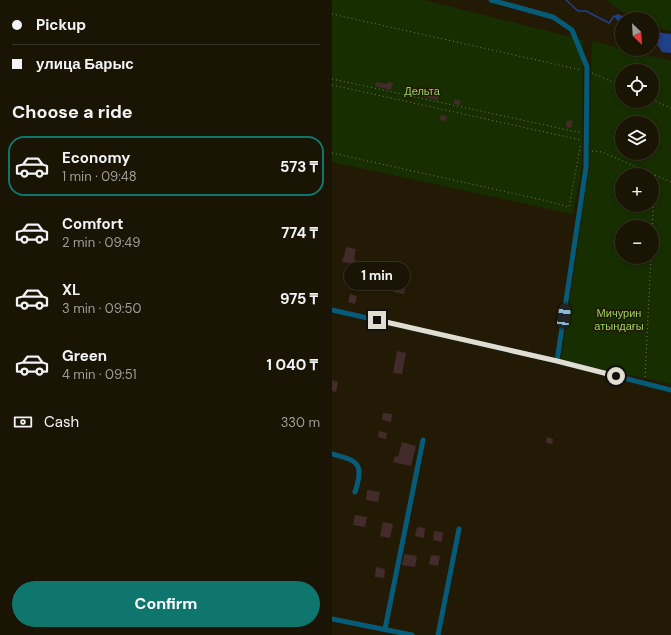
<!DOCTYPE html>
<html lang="en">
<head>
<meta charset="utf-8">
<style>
  body { margin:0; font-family:"DM Sans",sans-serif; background:#231d0e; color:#f1f3f6; height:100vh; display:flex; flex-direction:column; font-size:15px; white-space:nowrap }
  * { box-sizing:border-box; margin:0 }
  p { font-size:13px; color:#9f9e9a }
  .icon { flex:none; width:22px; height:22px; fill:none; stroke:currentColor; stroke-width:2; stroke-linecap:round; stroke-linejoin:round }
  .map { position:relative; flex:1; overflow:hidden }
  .side { display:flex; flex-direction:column; background:#1a1404; width:332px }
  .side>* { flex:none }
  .top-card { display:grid; align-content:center; height:88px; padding:0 12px; background:#1a1404 }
  .needle { width:26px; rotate:155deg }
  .fabs { position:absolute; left:283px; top:12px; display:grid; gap:8px }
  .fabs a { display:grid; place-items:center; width:44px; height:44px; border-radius:50%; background:#1a1404; box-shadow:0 2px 6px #0003,0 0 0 1px #383326; font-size:20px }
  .end { position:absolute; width:18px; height:18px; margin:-9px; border:5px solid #e2ddd0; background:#111; box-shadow:0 0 0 2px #111 }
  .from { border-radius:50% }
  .bubble { position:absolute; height:28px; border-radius:14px; background:#1a1404; box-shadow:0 2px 6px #0003,0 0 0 1px #383326; font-size:13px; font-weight:700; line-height:28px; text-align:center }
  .car { position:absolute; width:12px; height:24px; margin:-12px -6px; border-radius:5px; box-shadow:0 0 3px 1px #0007; background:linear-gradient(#222 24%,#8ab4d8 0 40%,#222 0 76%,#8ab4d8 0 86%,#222 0) }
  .top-card b { display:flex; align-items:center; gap:14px; height:38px; font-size:15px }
  .top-card b+b { border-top:1px solid #383326 }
  .top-card i { width:10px; height:10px; background:#f1f3f6 }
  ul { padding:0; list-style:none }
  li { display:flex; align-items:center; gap:12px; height:60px; margin:0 8px 6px; padding:0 4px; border:2px solid transparent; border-radius:16px }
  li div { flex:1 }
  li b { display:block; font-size:15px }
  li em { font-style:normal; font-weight:700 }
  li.on { border-color:#0f766e }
  li>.icon { width:36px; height:36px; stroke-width:1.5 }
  h2 { padding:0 12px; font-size:18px; line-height:48px }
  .pay { display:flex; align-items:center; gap:10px; height:44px; padding:0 12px; font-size:15px }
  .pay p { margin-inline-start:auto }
  .action { display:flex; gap:8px; margin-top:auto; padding:8px 12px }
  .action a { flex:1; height:46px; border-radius:24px; background:#0f766e; color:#fff; font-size:16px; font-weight:700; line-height:46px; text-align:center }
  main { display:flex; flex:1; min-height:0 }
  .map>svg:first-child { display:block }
  .green { fill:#172e00; fill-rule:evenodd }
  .water { fill:#1f418a }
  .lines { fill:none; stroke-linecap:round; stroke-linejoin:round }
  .stream { stroke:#1f418a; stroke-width:1.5 }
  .building { fill:#442b2b }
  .path { stroke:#7c7665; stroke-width:1; stroke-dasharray:1 3; stroke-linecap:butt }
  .street { stroke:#065b78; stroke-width:5 }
  .route { stroke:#e2ddd0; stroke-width:5 }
  .labels { text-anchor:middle; stroke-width:3; stroke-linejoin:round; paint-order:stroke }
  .park-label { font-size:11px; fill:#97d361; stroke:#221a05 }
</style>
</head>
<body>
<main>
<section class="side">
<div class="top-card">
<b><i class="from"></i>Pickup</b>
<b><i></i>улица Барыс</b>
</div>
<h2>Choose a ride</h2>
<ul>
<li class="on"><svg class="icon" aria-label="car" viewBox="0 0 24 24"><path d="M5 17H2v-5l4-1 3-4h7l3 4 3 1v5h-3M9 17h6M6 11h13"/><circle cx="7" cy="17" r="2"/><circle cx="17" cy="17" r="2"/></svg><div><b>Economy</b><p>1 min · 09:48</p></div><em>573 ₸</em></li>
<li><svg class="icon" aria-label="car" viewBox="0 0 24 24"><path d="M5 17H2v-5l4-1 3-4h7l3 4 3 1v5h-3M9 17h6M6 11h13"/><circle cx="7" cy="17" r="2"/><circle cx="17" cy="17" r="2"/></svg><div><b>Comfort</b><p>2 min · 09:49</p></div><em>774 ₸</em></li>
<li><svg class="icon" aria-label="car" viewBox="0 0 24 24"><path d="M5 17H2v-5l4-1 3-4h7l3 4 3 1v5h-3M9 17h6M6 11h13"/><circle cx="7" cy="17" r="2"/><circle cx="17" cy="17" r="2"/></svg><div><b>XL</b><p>3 min · 09:50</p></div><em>975 ₸</em></li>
<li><svg class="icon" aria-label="car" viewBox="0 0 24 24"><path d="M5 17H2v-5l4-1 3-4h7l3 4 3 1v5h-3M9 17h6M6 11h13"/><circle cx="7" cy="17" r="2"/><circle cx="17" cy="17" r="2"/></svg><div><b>Green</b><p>4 min · 09:51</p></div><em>1 040 ₸</em></li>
</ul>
<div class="pay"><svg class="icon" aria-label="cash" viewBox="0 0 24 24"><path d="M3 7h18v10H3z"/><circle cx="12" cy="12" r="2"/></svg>Cash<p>330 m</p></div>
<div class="action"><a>Confirm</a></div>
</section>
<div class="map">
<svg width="339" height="635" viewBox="0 0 339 635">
  <rect width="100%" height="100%" fill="#221a05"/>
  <g class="green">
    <polygon points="0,0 92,0 251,40 250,167 241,214 0,162"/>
    <polygon points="274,0 339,0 339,31 332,30 320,25 320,19 307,19 289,11"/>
    <path d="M260 41 339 61V384L229 360 257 168ZM290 71H320V101H290ZM290 123H320V153H290ZM290 175H320V205H290ZM290 227H320V257H290Z"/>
  </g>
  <g class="water">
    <polygon points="286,14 297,19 290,19 290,27 282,16"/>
    <polygon points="320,29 330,33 339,34 339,53 330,52 322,40 320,39"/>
  </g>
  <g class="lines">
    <polyline class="stream" points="234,0 246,11 254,11 277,23 282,16"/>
  </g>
  <g class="building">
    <polygon points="44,82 55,84 56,82 61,83 59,90 43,86"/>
    <polygon points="84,90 107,95 106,100 83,95"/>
    <polygon points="122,99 129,101 128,105 122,104"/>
    <polygon points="109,115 115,116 114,121 108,120"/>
    <polygon points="235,120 241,121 239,128 234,127"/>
    <polygon points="14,247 24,249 22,259 24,260 23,264 10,262 11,257 12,257"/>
    <polygon points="42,267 52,268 51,276 41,275"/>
    <polygon points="63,281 74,284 72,294 61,292"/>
    <polygon points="18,294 25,296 23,304 16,302"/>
    <polygon points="65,351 74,353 70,374 61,373"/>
    <polygon points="0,380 6,382 4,392 0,391"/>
    <polygon points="51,413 60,414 59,422 50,420"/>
    <polygon points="47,431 55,433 54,439 46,437"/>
    <polygon points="215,437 221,439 220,444 214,443"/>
    <polygon points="70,442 84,446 79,466 61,462 63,456 66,457"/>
    <polygon points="35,490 48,492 46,502 34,500"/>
    <polygon points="23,515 35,517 33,527 21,525"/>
    <polygon points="51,522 61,524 58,538 48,536"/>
    <polygon points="85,527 93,528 92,538 83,536"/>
    <polygon points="102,531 111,532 110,542 101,540"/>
    <polygon points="72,554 85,556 83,567 70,565"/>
    <polygon points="99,555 108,556 106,566 97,564"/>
    <polygon points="44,567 53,569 52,578 43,577"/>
  </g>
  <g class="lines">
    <g class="path">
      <polyline points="0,14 249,70"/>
      <polyline points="260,73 290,86"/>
      <polyline points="0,79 250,133"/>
      <polyline points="0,85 249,140"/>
      <polyline points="320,100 339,108"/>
      <polyline points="260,151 270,152 339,182"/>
      <polyline points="0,153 211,200 237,207 249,143"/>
      <polyline points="320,232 323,175"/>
      <polyline points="313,377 319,257"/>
    </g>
    <g class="street">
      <polyline points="159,0 221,17 240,30 255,67 254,167 225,361"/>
      <polyline points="0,310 225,361 339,390"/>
      <path d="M0 454C10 457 28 459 27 473 27 479 25 486 23 492"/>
      <polyline points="0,619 80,635"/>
      <polyline points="53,629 91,440"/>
      <polyline points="106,635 127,529"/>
    </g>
  </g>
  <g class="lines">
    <polyline class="route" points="45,320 225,361 284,376"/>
  </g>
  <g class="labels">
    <g class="park-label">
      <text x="90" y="95">Дельта</text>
      <text x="287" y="317">Мичурин<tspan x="287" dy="13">атындағы</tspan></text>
    </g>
  </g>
</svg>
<div class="fabs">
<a><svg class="needle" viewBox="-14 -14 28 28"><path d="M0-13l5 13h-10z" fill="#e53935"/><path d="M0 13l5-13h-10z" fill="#9f9e9a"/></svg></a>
<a><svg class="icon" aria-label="locate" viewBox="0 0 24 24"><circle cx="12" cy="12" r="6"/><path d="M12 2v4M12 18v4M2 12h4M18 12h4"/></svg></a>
<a><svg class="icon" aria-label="layers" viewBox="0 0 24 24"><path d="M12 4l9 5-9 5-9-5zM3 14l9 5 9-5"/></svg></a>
<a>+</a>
<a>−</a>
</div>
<i class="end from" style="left:284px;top:376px"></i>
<i class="end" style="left:45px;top:320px"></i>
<div class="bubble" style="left:12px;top:262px;width:66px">1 min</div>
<i class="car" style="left:232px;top:316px;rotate:8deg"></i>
</div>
</main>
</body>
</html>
